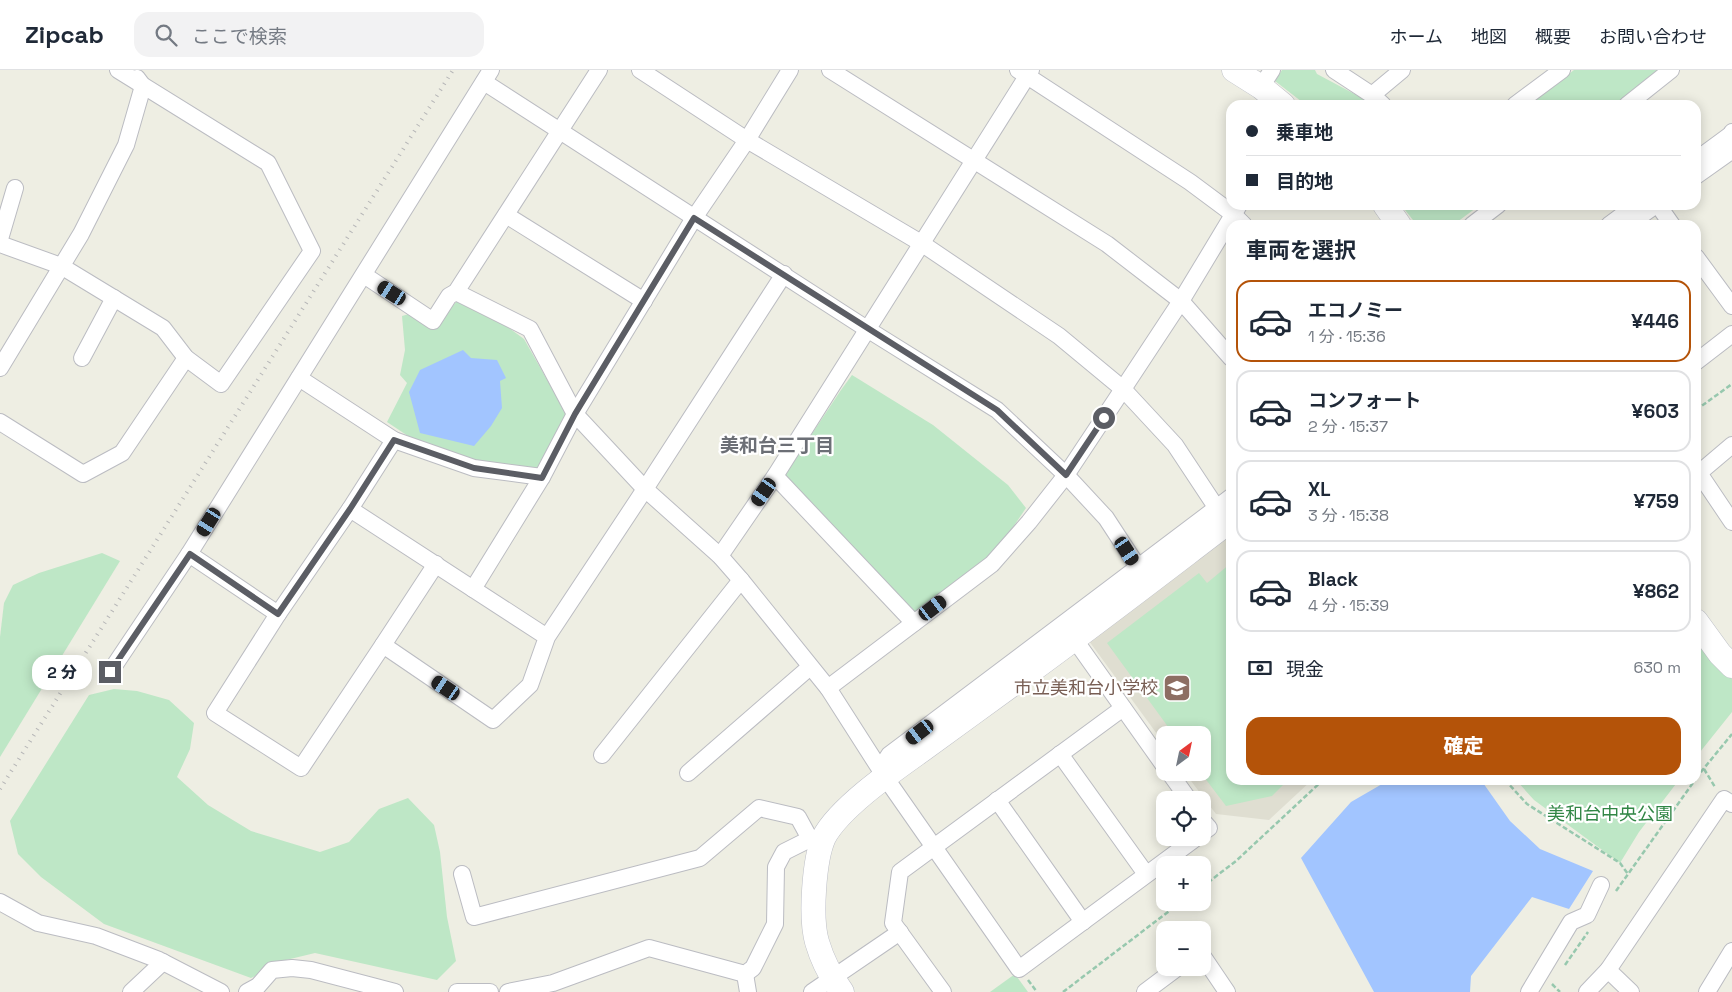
<!DOCTYPE html>
<html lang="ja">
<head>
<meta charset="utf-8">
<style>
  body { margin:0; font-family:"Space Grotesk","Noto Sans JP",sans-serif; background:#f2f2f3; color:#1f2937; height:100vh; display:flex; flex-direction:column; font-size:19px; white-space:nowrap }
  * { box-sizing:border-box; margin:0 }
  p { font-size:16px; color:#747a83 }
  .icon { flex:none; width:28px; height:28px; fill:none; stroke:currentColor; stroke-width:2; stroke-linecap:round; stroke-linejoin:round }
  .map { position:relative; flex:1; overflow:hidden }
  .details { position:absolute; left:1226px; top:150px; width:475px; height:565px; display:flex; flex-direction:column; background:#fff; border-radius:15px; box-shadow:0 2px 12px #0003 }
  .details>* { flex:none }
  .top-card { position:absolute; left:1226px; top:30px; width:475px; height:110px; border-radius:15px; box-shadow:0 2px 12px #0003; display:grid; align-content:center; height:110px; padding:0 20px; background:#fff }
  .needle { width:32px; rotate:33deg }
  .fabs { position:absolute; left:1156px; top:656px; display:grid; gap:10px }
  .fabs a { display:grid; place-items:center; width:55px; height:55px; border-radius:10px; background:#fff; box-shadow:0 2px 12px #0003; font-size:25px }
  .end { position:absolute; width:22px; height:22px; margin:-11px; border:6px solid #5b5d64; background:#fff; box-shadow:0 0 0 2px #fff }
  .from { border-radius:50% }
  .bubble { position:absolute; height:35px; border-radius:15px; background:#fff; box-shadow:0 2px 12px #0003; font-size:16px; font-weight:800; line-height:35px; text-align:center }
  .car { position:absolute; width:15px; height:30px; margin:-15px -8px; border-radius:6px; box-shadow:0 0 4px 1px #0007; background:linear-gradient(#222 24%,#8ab4d8 0 40%,#222 0 76%,#8ab4d8 0 86%,#222 0) }
  .top-card b { display:flex; align-items:center; gap:18px; height:48px; font-size:19px }
  .top-card b+b { border-top:1px solid #e0e1e3 }
  .top-card i { width:12px; height:12px; background:#1f2937 }
  ul { padding:0; list-style:none }
  li { display:flex; align-items:center; gap:15px; height:82px; margin:0 10px 8px; padding:0 10px; border:2px solid #e0e1e3; border-radius:15px }
  li div { flex:1 }
  li b { display:block; font-size:19px }
  li em { font-style:normal; font-weight:800 }
  li.selected { border-color:#b45309 }
  li>.icon { width:45px; height:45px; stroke-width:1.5 }
  h2 { padding:0 20px; font-size:22px; line-height:60px }
  .pay { display:flex; align-items:center; gap:12px; height:55px; padding:0 20px; font-size:19px }
  .pay p { margin-inline-start:auto }
  .primary-button { display:flex; gap:10px; margin-top:auto; padding:10px 20px }
  .primary-button a { flex:1; height:58px; border-radius:15px; background:#b45309; color:#fff; font-size:20px; font-weight:800; line-height:58px; text-align:center }
  header { display:flex; align-items:center; gap:30px; box-sizing:border-box; height:70px; padding:0 25px; background:#fff; border-bottom:1px solid #e0e1e3 }
  header strong { font-size:24px }
  nav { display:flex; gap:28px; margin-inline-start:auto; font-size:18px }
  .search { width:350px; height:45px; background:#f2f2f3; display:flex; align-items:center; gap:12px; box-sizing:border-box; padding:0 18px; border-radius:15px; color:#747a83; font-size:19px }
  .map>svg:first-child { display:block }
  .education { fill:#dfded1 }
  .green { fill:#bee7c6 }
  .water { fill:#a2c5ff }
  .lines { fill:none; stroke-linecap:round; stroke-linejoin:round }
  .street-casing { stroke:#bbbcc2; stroke-width:18 }
  .secondary-casing { stroke:#bdbfc7; stroke-width:25 }
  .path { stroke:#97c8ae; stroke-width:2.5; stroke-dasharray:5 2.5; stroke-linecap:butt }
  .street { stroke:#fff; stroke-width:16 }
  .secondary { stroke:#fff; stroke-width:24 }
  .rail { stroke:#b6b6b7; stroke-width:4; stroke-dasharray:1 6; stroke-linecap:butt }
  .route { stroke:#5b5d64; stroke-width:6 }
  .labels { text-anchor:middle; stroke-width:4.5; stroke-linejoin:round; paint-order:stroke }
  .education-label { font-size:18px; fill:#785e54; stroke:#fff; text-anchor:end }
  .park-label { font-size:18px; fill:#318645; stroke:#fff }
  .neighbourhood-label { font-size:19px; font-weight:bold; fill:#6c6f76; stroke:#fff }
</style>
</head>
<body>
<header>
<strong>Zipcab</strong>
<div class="search"><svg class="icon" aria-label="search" viewBox="0 0 24 24"><circle cx="10" cy="10" r="6"/><path d="M15 15l6 6"/></svg>ここで検索</div>
<nav><a>ホーム</a><a>地図</a><a>概要</a><a>お問い合わせ</a></nav>
</header>
<div class="map">
<svg width="1732" height="922" viewBox="0 0 1732 922">
  <rect width="100%" height="100%" fill="#eeeee3"/>
  <polygon class="education" points="1231,464 1231,710 1312,710 1269,750 1216,744 1185,703 1202,702 1202,665 1165,665 1165,675 1089,571"/>
  <g class="green">
    <polygon points="1282,0 1315,0 1317,4 1362,28 1370,35 1306,35 1275,11"/>
    <polygon points="1574,0 1659,0 1614,35 1529,35"/>
    <polygon points="1401,135 1480,135 1453,155 1417,155"/>
    <polygon points="457,231 505,255 524,269 567,345 555,372 537,398 467,389 411,368 387,352 407,313 400,305 405,280 402,246 409,244 433,259"/>
    <polygon points="852,305 933,355 1008,415 1026,438 999,478 914,544 784,406 841,320"/>
    <polygon points="102,483 120,491 0,687 0,567 4,533 13,515 39,503"/>
    <polygon points="1231,493 1231,710 1288,710 1272,726 1226,736 1201,703 1202,702 1202,665 1174,665 1107,573 1199,503 1207,513"/>
    <polygon points="1696,570 1706,583 1732,609 1732,642 1696,687"/>
    <polygon points="114,619 137,621 169,630 194,653 190,679 177,707 208,735 251,761 320,782 349,772 379,739 408,728 434,755 440,782 447,847 456,891 437,910 315,883 286,890 251,908 104,854 41,807 18,784 10,751 89,625"/>
    <polygon points="1516,710 1679,710 1639,762 1620,793 1534,730"/>
    <polygon points="1015,904 1028,922 990,922"/>
  </g>
  <g class="water">
    <polygon points="463,280 471,288 497,290 506,308 500,311 502,338 491,356 474,376 420,363 409,322 420,300"/>
    <polygon points="1389,710 1481,710 1510,751 1540,779 1593,801 1569,839 1532,827 1471,906 1470,922 1374,922 1301,788 1351,732"/>
  </g>
  <g class="lines">
    <g class="street-casing">
      <g id="street">
        <polyline points="640,0 747,70 921,173 1059,266 1123,319 1175,375 1216,437"/>
        <polyline points="830,0 1107,174 1181,231 1231,288"/>
        <polyline points="1018,0 1190,112 1233,144 1244,155"/>
        <polyline points="1334,0 1372,25 1383,35"/>
        <polyline points="484,12 867,259 997,340 1066,405 1106,448 1138,497"/>
        <polyline points="1261,17 1272,0"/>
        <polyline points="1372,25 1402,0"/>
        <polyline points="1515,35 1562,0"/>
        <polyline points="1627,35 1671,0"/>
        <polyline points="1696,90 1730,65"/>
        <polyline points="1696,106 1727,84 1732,62"/>
        <polyline points="1658,135 1672,155"/>
        <polyline points="506,145 644,231"/>
        <polyline points="1472,155 1498,135"/>
        <polyline points="1609,155 1636,135"/>
        <polyline points="1628,155 1656,135"/>
        <polyline points="0,169 15,118"/>
        <polyline points="0,174 61,196 163,258 186,288 221,314 312,181 268,93 118,0"/>
        <polyline points="1696,187 1732,236"/>
        <polyline points="364,205 433,251 449,226 456,222 599,0"/>
        <polyline points="456,222 530,259 575,344 645,419 720,486 741,510 828,618 885,707 1019,899 1196,768"/>
        <polyline points="82,288 114,228"/>
        <polyline points="1696,292 1732,264"/>
        <polyline points="0,298 81,164 126,75 143,16 137,8"/>
        <polyline points="299,308 394,370 474,398 542,407"/>
        <polyline points="0,352 83,404 122,383 186,288"/>
        <polyline points="1732,375 1699,403 1732,452"/>
        <polyline points="775,406 914,553"/>
        <polyline points="350,439 394,370"/>
        <polyline points="189,484 278,544"/>
        <polyline points="720,486 775,406 1031,0"/>
        <polyline points="473,519 542,407 575,344 694,148 747,70 790,0"/>
        <polyline points="547,567 350,439 278,544 215,643 301,698 383,575 493,650 530,615 547,567 645,419 784,204"/>
        <polyline points="1075,570 1165,697"/>
        <polyline points="383,575 436,494"/>
        <polyline points="110,602 189,484 491,0"/>
        <polyline points="828,618 992,494 1029,452 1066,405 1123,319 1181,231 1239,135"/>
        <polyline points="1060,684 1146,804"/>
        <polyline points="602,685 741,510"/>
        <polyline points="880,699 889,685 1231,427"/>
        <polyline points="1169,702 1189,730"/>
        <polyline points="688,703 810,597"/>
        <polyline points="997,730 1083,852"/>
        <polyline points="1202,750 1209,758 1202,763"/>
        <polyline points="462,804 474,847 700,788 759,738 798,747 810,769"/>
        <polyline points="0,832 38,853 96,866 159,890 221,922"/>
        <polyline points="1202,885 1227,922"/>
        <polyline points="1608,900 1631,922"/>
        <polyline points="745,904 748,922"/>
        <polyline points="131,922 163,892"/>
        <polyline points="247,922 258,916 272,900 292,898 311,900 395,922"/>
        <polyline points="457,922 490,922"/>
        <polyline points="508,922 553,913 649,878 745,904 753,898 775,854 776,797 784,782 810,769 824,768"/>
        <polyline points="812,922 900,862"/>
        <polyline points="943,922 893,853 900,802 1123,638"/>
        <polyline points="1145,922 1177,898"/>
        <polyline points="1529,922 1571,852 1587,845 1601,815"/>
        <polyline points="1587,922 1608,900 1724,729 1732,734"/>
        <polyline points="1707,922 1732,881"/>
      </g>
    </g>
    <g class="secondary-casing">
      <g id="secondary">
        <polyline points="1234,0 1261,17 1283,35"/>
        <polyline points="1385,135 1399,155"/>
        <polyline points="1696,551 1720,584 1732,596"/>
        <path d="M842 922C831 907 822 889 817 872 810 848 814 789 824 767 840 737 894 700 922 680 954 657 985 634 1017 611 1089 559 1160 504 1231 450"/>
      </g>
    </g>
    <g class="path">
      <polyline points="1696,340 1732,314"/>
      <polyline points="1704,699 1715,717"/>
      <polyline points="1696,708 1732,664"/>
      <polyline points="1505,710 1527,734 1620,793 1628,804"/>
      <polyline points="1202,817 1236,791 1323,710"/>
      <polyline points="1616,821 1695,710"/>
      <polyline points="1565,895 1588,862"/>
      <polyline points="1028,910 1037,922"/>
      <polyline points="1552,914 1560,922"/>
      <polyline points="1063,922 1181,832"/>
    </g>
    <use href="#street" class="street"/>
    <use href="#secondary" class="secondary"/>
    <polyline class="rail" points="0,719 453,0"/>
  </g>
  <g class="lines">
    <polyline class="route" points="110,602 190,484 278,544 350,439 394,370 474,398 542,408 575,344 694,148 997,340 1066,405 1104,348"/>
  </g>
  <defs>
    <g id="school-square" transform="scale(1.4375)"><rect x="-9" y="-9" width="18" height="18" rx="4" fill="#8d6e63" stroke="#fff"/><path d="M0-5L7-2L0 1L-7-2ZM-4 1L0 2.5L4 1V4Q0 6-4 4Z" fill="#fff"/></g>
  </defs>
  <g fill-rule="evenodd">
    <use href="#school-square" x="1177" y="618"/>
  </g>
  <g class="labels">
    <g class="education-label">
      <text x="1158" y="624">市立美和台小学校</text>
    </g>
    <g class="park-label">
      <text x="1610" y="750">美和台中央公園</text>
    </g>
    <g class="neighbourhood-label">
      <text x="777" y="382">美和台三丁目</text>
    </g>
  </g>
</svg>
<div class="fabs">
<a><svg class="needle" viewBox="-14 -14 28 28"><path d="M0-13l5 13h-10z" fill="#e53935"/><path d="M0 13l5-13h-10z" fill="#747a83"/></svg></a>
<a><svg class="icon" aria-label="locate" viewBox="0 0 24 24"><circle cx="12" cy="12" r="6"/><path d="M12 2v4M12 18v4M2 12h4M18 12h4"/></svg></a>
<a>+</a>
<a>−</a>
</div>
<i class="end from" style="left:1104px;top:348px"></i>
<i class="end" style="left:110px;top:602px"></i>
<div class="bubble" style="left:32px;top:585px;width:60px">2 分</div>
<i class="car" style="left:392px;top:223px;rotate:303deg"></i>
<i class="car" style="left:764px;top:422px;rotate:215deg"></i>
<i class="car" style="left:209px;top:452px;rotate:212deg"></i>
<i class="car" style="left:1127px;top:481px;rotate:147deg"></i>
<i class="car" style="left:933px;top:538px;rotate:53deg"></i>
<i class="car" style="left:446px;top:618px;rotate:304deg"></i>
<i class="car" style="left:920px;top:662px;rotate:233deg"></i>
<div class="top-card">
<b><i class="from"></i>乗車地</b>
<b><i></i>目的地</b>
</div>
<section class="details">
<h2>車両を選択</h2>
<ul>
<li class="selected"><svg class="icon" aria-label="car" viewBox="0 0 24 24"><path d="M5 17H2v-5l4-1 3-4h7l3 4 3 1v5h-3M9 17h6M6 11h13"/><circle cx="7" cy="17" r="2"/><circle cx="17" cy="17" r="2"/></svg><div><b>エコノミー</b><p>1 分 · 15:36</p></div><em>¥446</em></li>
<li><svg class="icon" aria-label="car" viewBox="0 0 24 24"><path d="M5 17H2v-5l4-1 3-4h7l3 4 3 1v5h-3M9 17h6M6 11h13"/><circle cx="7" cy="17" r="2"/><circle cx="17" cy="17" r="2"/></svg><div><b>コンフォート</b><p>2 分 · 15:37</p></div><em>¥603</em></li>
<li><svg class="icon" aria-label="car" viewBox="0 0 24 24"><path d="M5 17H2v-5l4-1 3-4h7l3 4 3 1v5h-3M9 17h6M6 11h13"/><circle cx="7" cy="17" r="2"/><circle cx="17" cy="17" r="2"/></svg><div><b>XL</b><p>3 分 · 15:38</p></div><em>¥759</em></li>
<li><svg class="icon" aria-label="car" viewBox="0 0 24 24"><path d="M5 17H2v-5l4-1 3-4h7l3 4 3 1v5h-3M9 17h6M6 11h13"/><circle cx="7" cy="17" r="2"/><circle cx="17" cy="17" r="2"/></svg><div><b>Black</b><p>4 分 · 15:39</p></div><em>¥862</em></li>
</ul>
<div class="pay"><svg class="icon" aria-label="cash" viewBox="0 0 24 24"><path d="M3 7h18v10H3z"/><circle cx="12" cy="12" r="2"/></svg>現金<p>630 m</p></div>
<div class="primary-button"><a>確定</a></div>
</section>
</div>
</body>
</html>
